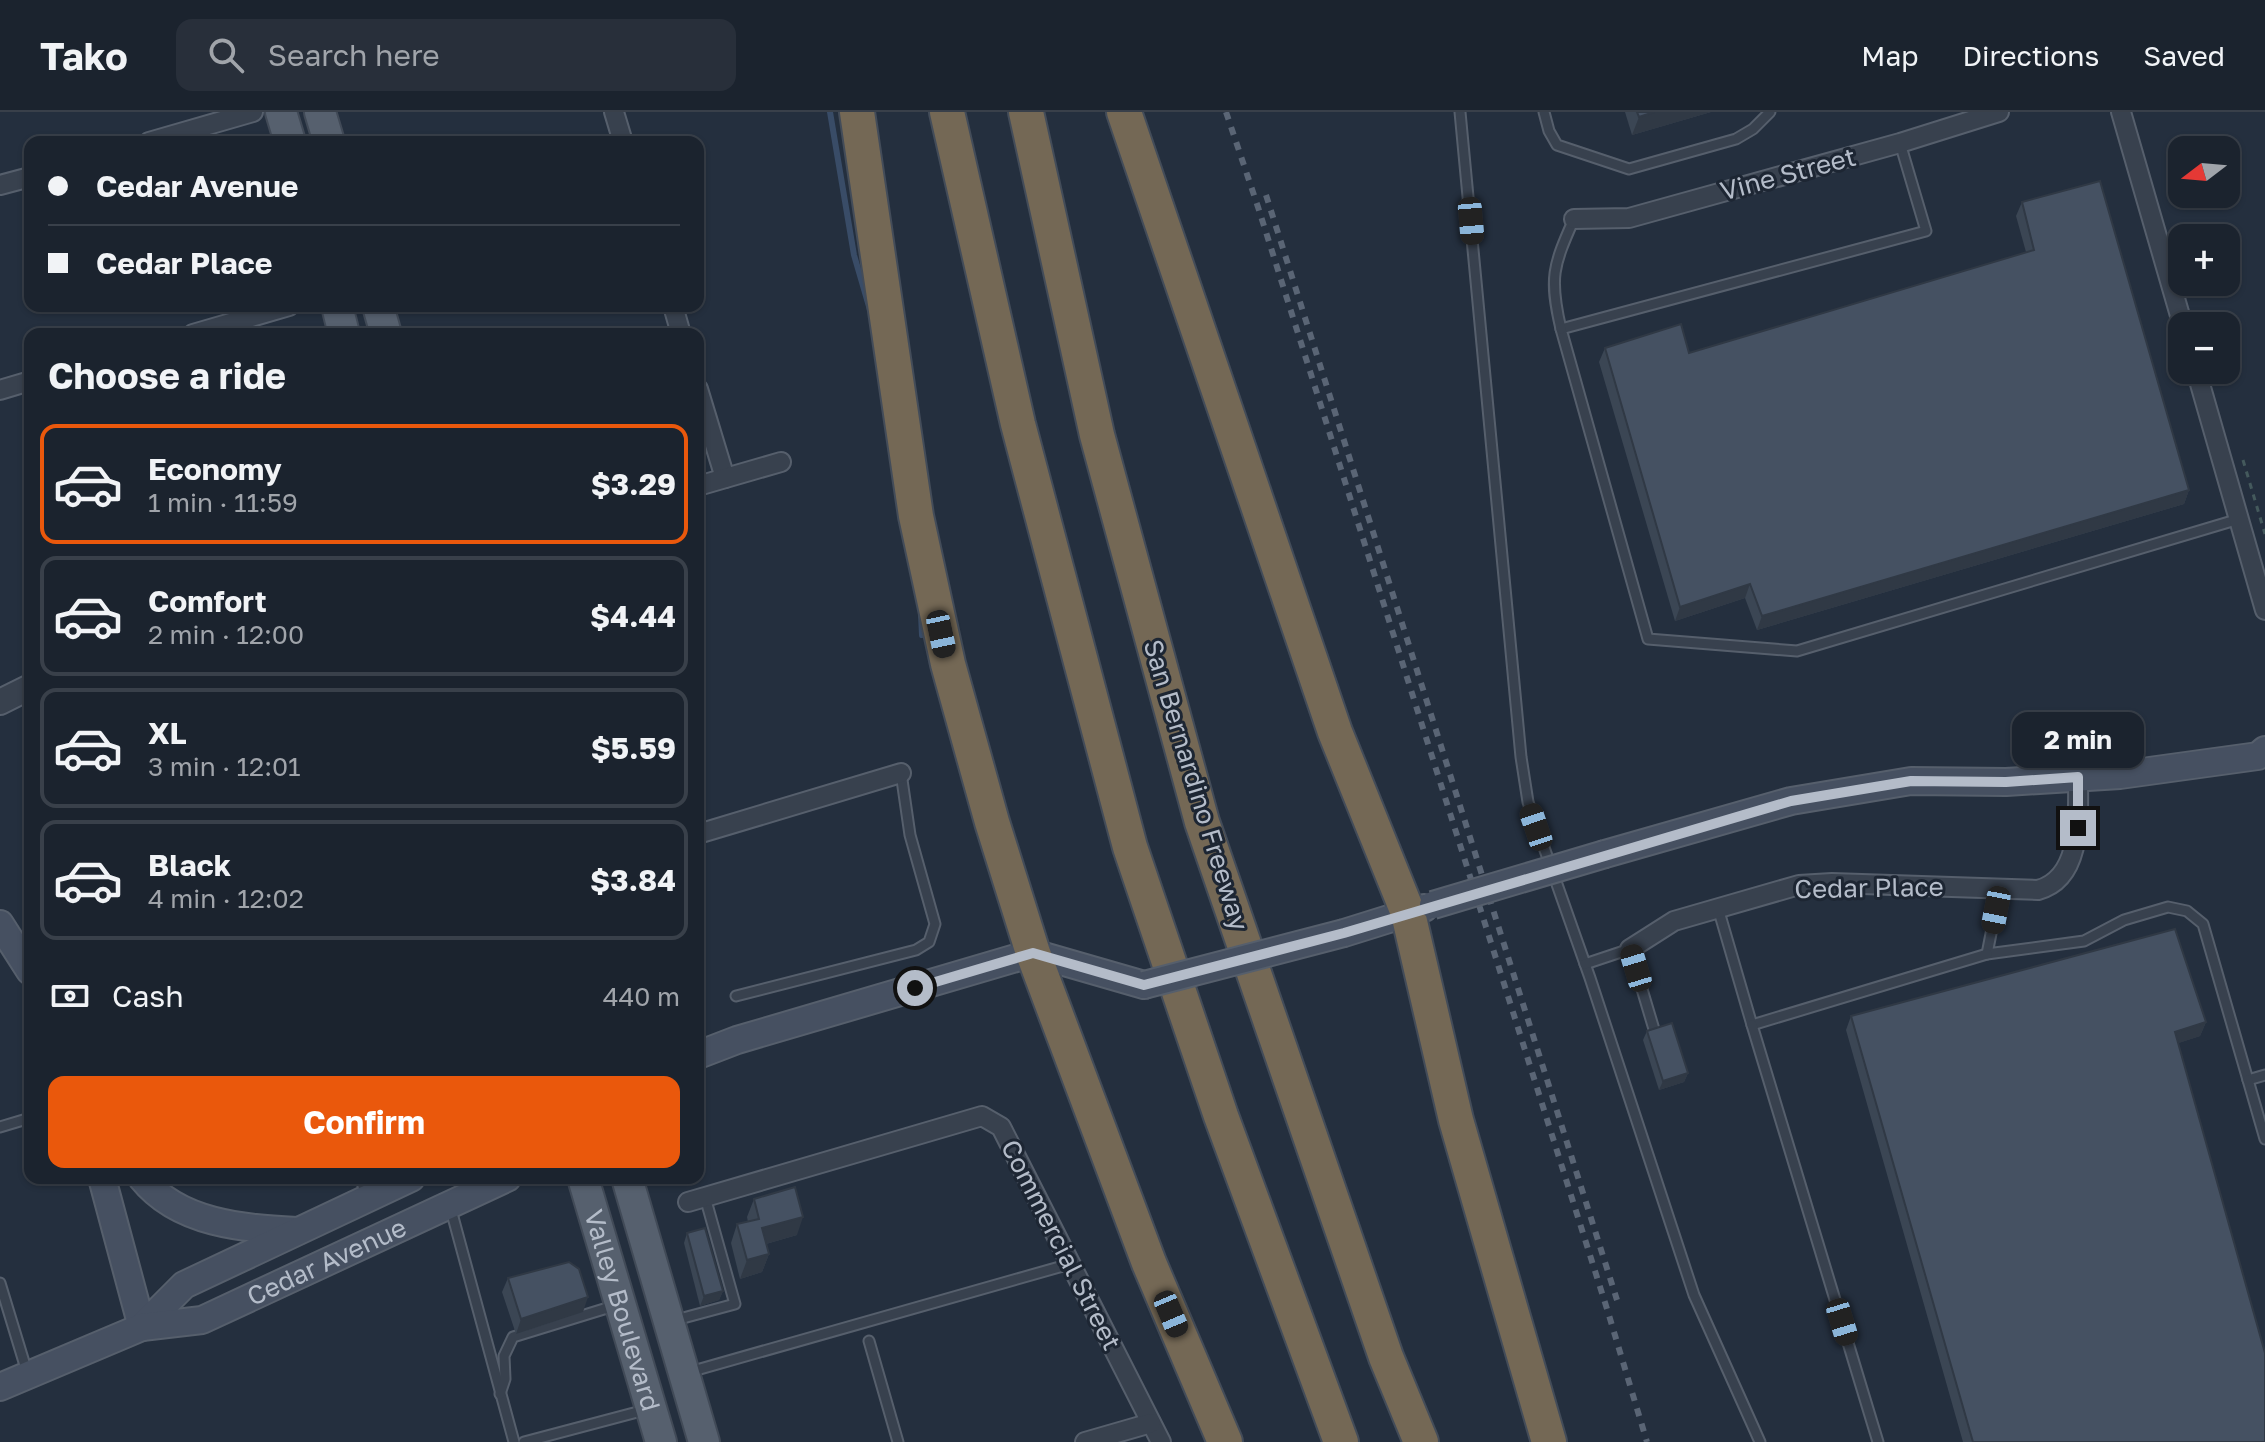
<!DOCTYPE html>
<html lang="en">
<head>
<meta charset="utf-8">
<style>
  body { margin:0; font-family:"Golos Text",sans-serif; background:#282f3a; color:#f1f3f6; height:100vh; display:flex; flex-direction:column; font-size:30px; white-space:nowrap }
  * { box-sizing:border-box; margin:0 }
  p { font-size:26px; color:#a0a4aa }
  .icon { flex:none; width:44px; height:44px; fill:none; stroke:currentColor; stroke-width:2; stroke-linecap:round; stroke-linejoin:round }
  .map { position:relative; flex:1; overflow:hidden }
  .details { position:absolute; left:24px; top:216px; width:680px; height:856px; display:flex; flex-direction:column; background:#1b232e; border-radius:16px; box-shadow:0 2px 6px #0004,0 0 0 2px #39404a }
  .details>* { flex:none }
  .hud { position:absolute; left:24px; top:24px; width:680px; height:176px; border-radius:16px; box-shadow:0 2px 6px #0004,0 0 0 2px #39404a; display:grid; align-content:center; height:176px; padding:0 24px; background:#1b232e }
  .needle { width:52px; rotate:254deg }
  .tools { position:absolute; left:2168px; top:24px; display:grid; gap:16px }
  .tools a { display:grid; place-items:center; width:72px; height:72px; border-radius:16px; background:#1b232e; box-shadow:0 2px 6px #0004,0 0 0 2px #39404a; font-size:40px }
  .end { position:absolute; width:36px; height:36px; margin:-18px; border:10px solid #b4bcc9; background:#111; box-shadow:0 0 0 4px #111 }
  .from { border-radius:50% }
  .bubble { position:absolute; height:56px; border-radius:16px; background:#1b232e; box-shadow:0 2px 6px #0004,0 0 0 2px #39404a; font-size:26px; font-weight:700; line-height:56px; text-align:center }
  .car { position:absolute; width:24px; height:48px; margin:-24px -12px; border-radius:10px; box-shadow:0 0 6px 2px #0007; background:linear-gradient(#222 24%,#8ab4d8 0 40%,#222 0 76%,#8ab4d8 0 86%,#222 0) }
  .hud b { display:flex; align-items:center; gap:28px; height:76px; font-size:30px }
  .hud b+b { border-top:2px solid #39404a }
  .hud i { width:20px; height:20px; background:#f1f3f6 }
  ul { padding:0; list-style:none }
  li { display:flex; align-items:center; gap:24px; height:120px; margin:0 16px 12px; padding:0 8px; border:4px solid #39404a; border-radius:16px }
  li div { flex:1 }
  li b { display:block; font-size:30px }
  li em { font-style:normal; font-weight:700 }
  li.selected { border-color:#ea580c }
  li>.icon { width:72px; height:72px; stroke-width:1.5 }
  h2 { padding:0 24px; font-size:36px; line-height:96px }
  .pay { display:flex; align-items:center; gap:20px; height:88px; padding:0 24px; font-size:30px }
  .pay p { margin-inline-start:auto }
  .cta { display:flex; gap:16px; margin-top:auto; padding:16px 24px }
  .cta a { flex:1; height:92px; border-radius:16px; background:#ea580c; color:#fff; font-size:32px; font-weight:700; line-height:92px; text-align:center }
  header { display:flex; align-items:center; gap:48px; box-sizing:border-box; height:112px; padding:0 40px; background:#1b232e; border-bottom:2px solid #39404a }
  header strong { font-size:38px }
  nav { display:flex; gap:44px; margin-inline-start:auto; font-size:28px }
  .search { width:560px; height:72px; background:#282f3a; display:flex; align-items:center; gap:20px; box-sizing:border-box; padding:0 28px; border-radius:16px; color:#a0a4aa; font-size:30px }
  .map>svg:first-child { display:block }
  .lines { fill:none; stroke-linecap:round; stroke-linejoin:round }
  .stream { stroke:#394c67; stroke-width:6 }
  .service-casing { stroke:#565f6c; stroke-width:13 }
  .minor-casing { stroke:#565f6c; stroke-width:22 }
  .tertiary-casing { stroke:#565f6c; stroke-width:28 }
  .secondary-casing { stroke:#565f6c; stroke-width:30 }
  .primary-casing { stroke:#414a57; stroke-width:34 }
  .motorway-casing { stroke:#434c59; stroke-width:38 }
  .path { stroke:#44595c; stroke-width:3; stroke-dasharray:6 6; stroke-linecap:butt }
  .service { stroke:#38414e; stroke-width:9 }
  .minor { stroke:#38414e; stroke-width:18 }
  .tertiary { stroke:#38414e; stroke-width:24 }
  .secondary { stroke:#465061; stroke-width:26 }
  .primary { stroke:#56606e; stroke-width:30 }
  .motorway { stroke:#746855; stroke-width:34 }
  .rail { stroke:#5a6575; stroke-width:6; stroke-dasharray:8 8; stroke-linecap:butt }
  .secondary-bridge-casing { stroke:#565f6c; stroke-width:30; stroke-linecap:butt }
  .secondary-bridge { stroke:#465061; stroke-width:26 }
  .wall { fill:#3b4654 }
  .shaded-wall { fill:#303945 }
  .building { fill:#455162; stroke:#303945; stroke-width:2 }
  .route { stroke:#b4bcc9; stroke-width:10 }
  .labels { text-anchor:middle; stroke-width:6; stroke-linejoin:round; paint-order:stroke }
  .street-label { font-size:26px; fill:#b4bcc9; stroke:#1d2633 }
</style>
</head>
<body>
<header>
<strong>Tako</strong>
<div class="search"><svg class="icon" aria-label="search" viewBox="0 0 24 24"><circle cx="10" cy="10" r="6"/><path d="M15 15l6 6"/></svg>Search here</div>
<nav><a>Map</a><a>Directions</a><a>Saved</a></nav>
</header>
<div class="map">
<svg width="2265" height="1330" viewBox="0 0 2265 1330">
  <rect width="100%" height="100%" fill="#242f3e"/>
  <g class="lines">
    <g class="stream">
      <polyline points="830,0 854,143 870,198"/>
      <polyline points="921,502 922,523"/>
    </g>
    <g class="service-casing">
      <g id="service">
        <polyline points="1460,0 1521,645 1528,690 1590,866 1694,1183 1760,1330"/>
        <polyline points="1544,0 1549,19 1557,33 1629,57 1736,27 1753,17 1770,0"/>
        <polyline points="1900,31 1926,119 1561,217 1648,527 1797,539 2239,407"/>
        <path d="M1561 217C1549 166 1553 154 1574 107"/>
        <polyline points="2000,776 1987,842 2084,829 2124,808 2168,795 2187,799 2203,812 2248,968 2265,963"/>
        <polyline points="1718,796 1752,913 1987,842"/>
        <polyline points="1585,852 1630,837 1656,924"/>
        <polyline points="736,884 916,838 929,830 935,812 910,723 901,661"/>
        <polyline points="1752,913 1878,1330"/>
        <polyline points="2248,968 2265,1027"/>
        <polyline points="0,1015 30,1006"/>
        <polyline points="361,1066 366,1086"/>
        <polyline points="450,1094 514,1330"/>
        <polyline points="0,1171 27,1260"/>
        <polyline points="672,1209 735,1192 705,1085"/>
        <polyline points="869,1229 898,1330"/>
        <polyline points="686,1261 1070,1152"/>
        <polyline points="500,1282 505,1267 504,1244 513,1225 617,1193"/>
        <polyline points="524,1330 645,1298"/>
      </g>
    </g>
    <g class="minor-casing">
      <g id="minor">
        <polyline points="614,0 623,30"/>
        <polyline points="2121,0 2183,214"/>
        <polyline points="149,30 253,0"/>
        <polyline points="0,73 30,65"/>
        <polyline points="1574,107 1629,106 1900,31 1999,0"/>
        <polyline points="673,194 681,222"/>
        <polyline points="193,222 289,194"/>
        <polyline points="2196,258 2265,498"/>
        <polyline points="698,277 725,366"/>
        <polyline points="0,278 30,269"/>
        <polyline points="698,374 781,350"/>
        <polyline points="698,722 901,661"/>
        <path d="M1630 837 1674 809 1799 773 1832 771 2038 778C2083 766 2078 702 2078 665"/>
        <polyline points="688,1090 982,1004 1001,1015 1161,1330"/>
        <polyline points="1085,1330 1151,1311"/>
      </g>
    </g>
    <g class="tertiary-casing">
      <polyline id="tertiary" points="0,590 30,575"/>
    </g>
    <g class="secondary-casing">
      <g id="secondary">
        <polyline points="1605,742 1791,689 1911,669 2006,670 2120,663 2258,644 2265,638"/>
        <polyline points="0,812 30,859"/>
        <polyline points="1344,821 1424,796"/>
        <polyline points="698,943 737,928 1033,841 1144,873"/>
        <polyline points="102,1066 142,1215"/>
        <path d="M142 1066C179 1112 243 1116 297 1119"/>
        <polyline points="142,1215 184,1173 411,1066"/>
        <path id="s1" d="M0 1275 142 1215 202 1208 507 1066"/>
      </g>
    </g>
    <g class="primary-casing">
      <g id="primary">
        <polyline points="281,0 290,30"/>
        <polyline points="320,0 329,30"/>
        <polyline points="337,194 344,222"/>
        <polyline points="378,194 386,222"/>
        <path id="s2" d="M583 1066 661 1330"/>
        <polyline points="627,1066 704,1330"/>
      </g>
    </g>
    <g class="motorway-casing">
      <g id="motorway">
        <polyline points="857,0 916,404 948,552 992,710 1033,841 1149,1151 1225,1330"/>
        <polyline points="947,0 1018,312 1130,735 1221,1004 1341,1330"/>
        <polyline points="1026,0 1097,323 1202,710 1386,1245 1421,1330"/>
        <polyline points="1124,0 1335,620 1408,801 1456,1008 1549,1330"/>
      </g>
    </g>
    <polyline class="path" points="2243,348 2265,422"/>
    <use href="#service" class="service"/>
    <use href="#minor" class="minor"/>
    <use href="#tertiary" class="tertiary"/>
    <use href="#secondary" class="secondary"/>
    <use href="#primary" class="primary"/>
    <use href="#motorway" class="motorway"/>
    <g class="rail">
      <polyline points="1226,0 1258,95 1608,1200 1647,1330"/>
      <polyline points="1266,83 1617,1188"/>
    </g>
    <g class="secondary-bridge-casing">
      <g id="secondary-bridge">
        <polyline points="1433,793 1605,742"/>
        <polyline points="1144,873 1344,821"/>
      </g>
    </g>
    <use href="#secondary-bridge" class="secondary-bridge"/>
  </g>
  <g class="wall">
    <polygon points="1625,0 1711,0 1632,23"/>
    <polygon points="2022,90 2189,378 2184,392 1757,518 1745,486 1675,509 1599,250 1605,236 1689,241 2026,140 2016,104"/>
    <polygon points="1851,904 2206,910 2200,924 2178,931 2265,1330 1963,1330 1846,918"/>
    <polygon points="1647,919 1688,961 1684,970 1659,978 1643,928"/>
    <polygon points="754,1087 797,1123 766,1132 769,1142 762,1160 740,1167 731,1131 737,1112 748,1110 747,1105"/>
    <polygon points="687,1121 723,1179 719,1188 700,1194 684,1131"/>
    <polygon points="508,1166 583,1200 516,1222 502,1180"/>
  </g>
  <g class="shaded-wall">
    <polygon points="1654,0 1711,0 1632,23 1639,5"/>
    <polygon points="2189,378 2184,392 1757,518 1762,504"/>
    <polygon points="1750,472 1745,486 1675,509 1680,495"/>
    <polygon points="2206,910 2200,924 2170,934 2175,920"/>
    <polygon points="1688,961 1684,970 1659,978 1663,969"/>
    <polygon points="803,1105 797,1123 755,1135 762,1116"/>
    <polygon points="769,1142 762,1160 740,1167 747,1148"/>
    <polygon points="723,1179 719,1188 700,1194 704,1184"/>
    <polygon points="588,1185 583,1200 516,1222 521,1207"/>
  </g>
  <g class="building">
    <polygon points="1637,0 1654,0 1639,5"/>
    <polygon points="2100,69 2189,378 1762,504 1750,472 1680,495 1605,236 1681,212 1689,241 2034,138 2022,90"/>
    <polygon points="2175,817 2206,910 2175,920 2265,1241 2265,1330 1973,1330 1851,904"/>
    <polygon points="1672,911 1688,961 1663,969 1647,919"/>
    <polygon points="795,1075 803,1105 762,1116 769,1142 747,1148 737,1112 759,1107 754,1087"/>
    <polygon points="705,1116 723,1179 704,1184 687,1121"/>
    <polygon points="569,1150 579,1157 588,1185 521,1207 508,1166"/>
  </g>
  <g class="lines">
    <polyline class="route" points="915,876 1033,841 1144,873 1344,821 1791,689 1911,669 2006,670 2078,665 2078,716"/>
  </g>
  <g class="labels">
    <g class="street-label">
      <text transform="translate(1788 62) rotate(-15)" y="9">Vine Street</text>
      <text transform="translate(1196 673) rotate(73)" y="9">San Bernardino Freeway</text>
      <text transform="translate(1869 776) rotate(-1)" y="9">Cedar Place</text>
      <text transform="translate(1061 1133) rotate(63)" y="9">Commercial Street</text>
      <text dy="9" stroke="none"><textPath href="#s1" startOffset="352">Cedar Avenue</textPath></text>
      <text dy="9" stroke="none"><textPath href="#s2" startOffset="138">Valley Boulevard</textPath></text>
    </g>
  </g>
</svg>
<div class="tools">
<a><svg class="needle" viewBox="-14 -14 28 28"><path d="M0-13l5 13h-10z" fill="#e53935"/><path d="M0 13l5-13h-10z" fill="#a0a4aa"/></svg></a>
<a>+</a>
<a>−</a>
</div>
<i class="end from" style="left:915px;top:876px"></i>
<i class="end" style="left:2078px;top:716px"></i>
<div class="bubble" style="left:2012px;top:600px;width:132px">2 min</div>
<i class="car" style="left:1471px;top:109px;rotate:175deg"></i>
<i class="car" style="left:941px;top:522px;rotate:168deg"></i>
<i class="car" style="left:1536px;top:715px;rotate:341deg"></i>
<i class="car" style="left:1996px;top:798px;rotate:191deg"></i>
<i class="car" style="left:1636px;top:856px;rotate:343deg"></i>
<i class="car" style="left:1171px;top:1202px;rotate:157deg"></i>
<i class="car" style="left:1842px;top:1210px;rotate:163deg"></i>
<div class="hud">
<b><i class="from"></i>Cedar Avenue</b>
<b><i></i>Cedar Place</b>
</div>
<section class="details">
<h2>Choose a ride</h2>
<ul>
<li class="selected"><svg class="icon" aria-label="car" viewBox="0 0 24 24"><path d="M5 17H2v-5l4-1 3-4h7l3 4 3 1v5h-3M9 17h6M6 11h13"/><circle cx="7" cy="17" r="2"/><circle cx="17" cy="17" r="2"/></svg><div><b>Economy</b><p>1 min · 11:59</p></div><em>$3.29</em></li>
<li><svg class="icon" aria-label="car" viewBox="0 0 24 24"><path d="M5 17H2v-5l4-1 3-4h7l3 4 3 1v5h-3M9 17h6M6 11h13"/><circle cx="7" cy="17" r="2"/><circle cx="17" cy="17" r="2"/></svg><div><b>Comfort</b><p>2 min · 12:00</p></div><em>$4.44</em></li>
<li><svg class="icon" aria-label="car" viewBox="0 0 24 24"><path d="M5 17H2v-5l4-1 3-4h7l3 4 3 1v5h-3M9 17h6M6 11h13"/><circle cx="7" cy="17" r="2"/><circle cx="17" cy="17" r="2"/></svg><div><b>XL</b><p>3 min · 12:01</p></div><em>$5.59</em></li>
<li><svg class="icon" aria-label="car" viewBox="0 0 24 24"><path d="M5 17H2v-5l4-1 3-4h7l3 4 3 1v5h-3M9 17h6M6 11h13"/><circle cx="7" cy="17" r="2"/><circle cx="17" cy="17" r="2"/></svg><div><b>Black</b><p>4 min · 12:02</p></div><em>$3.84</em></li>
</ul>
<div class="pay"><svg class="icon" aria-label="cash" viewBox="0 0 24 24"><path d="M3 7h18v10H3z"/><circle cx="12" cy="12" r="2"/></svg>Cash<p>440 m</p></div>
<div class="cta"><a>Confirm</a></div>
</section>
</div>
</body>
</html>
